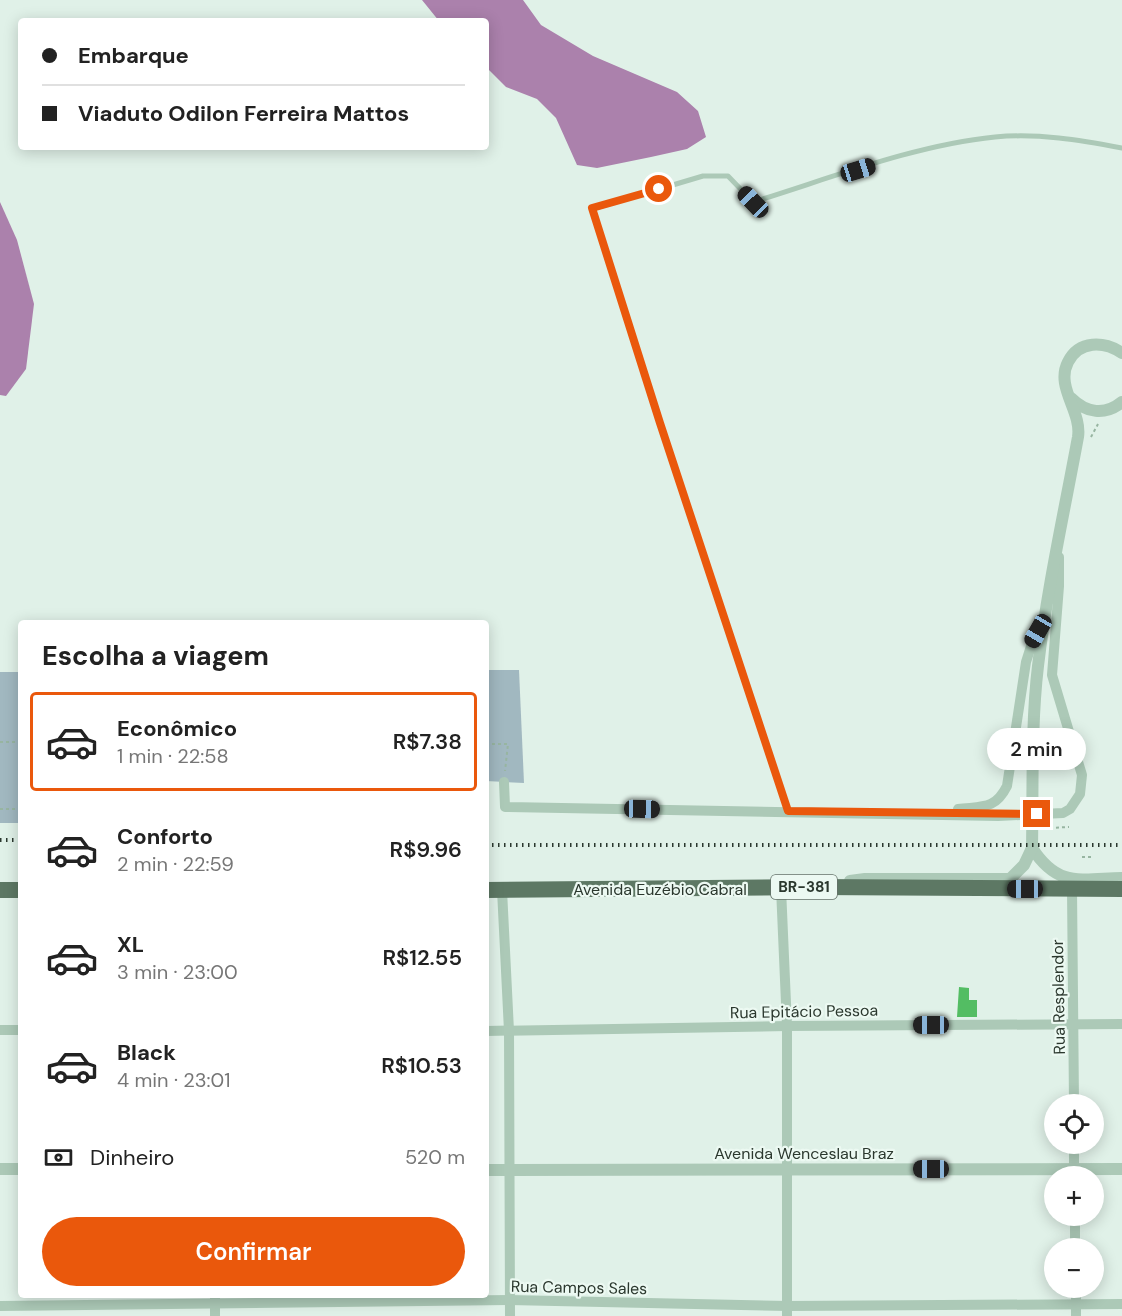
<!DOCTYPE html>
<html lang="pt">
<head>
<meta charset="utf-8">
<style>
  body { margin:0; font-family:"DM Sans",sans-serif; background:#f6f6f6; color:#222; height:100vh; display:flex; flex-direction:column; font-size:22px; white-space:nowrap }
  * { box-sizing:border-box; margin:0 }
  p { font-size:20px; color:#767676 }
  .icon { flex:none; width:33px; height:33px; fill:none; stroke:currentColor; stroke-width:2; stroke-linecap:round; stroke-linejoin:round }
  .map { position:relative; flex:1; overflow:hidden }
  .panel { position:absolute; left:18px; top:620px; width:471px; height:678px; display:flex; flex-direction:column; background:#fff; border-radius:6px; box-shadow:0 3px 15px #0003 }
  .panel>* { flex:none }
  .hud { position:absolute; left:18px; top:18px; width:471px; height:132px; border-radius:6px; box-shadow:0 3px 15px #0003; display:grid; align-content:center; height:132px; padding:0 24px; background:#fff }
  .buttons { position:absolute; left:1044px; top:1094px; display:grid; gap:12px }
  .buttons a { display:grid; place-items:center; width:60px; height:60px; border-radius:50%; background:#fff; box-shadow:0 3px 15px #0003; font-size:30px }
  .end { position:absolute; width:27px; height:27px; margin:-14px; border:8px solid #ea580c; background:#fff; box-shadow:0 0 0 3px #fff }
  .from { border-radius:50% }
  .bubble { position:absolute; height:42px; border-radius:21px; background:#fff; box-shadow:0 3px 15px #0003; font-size:20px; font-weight:600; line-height:42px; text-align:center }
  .car { position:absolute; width:18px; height:36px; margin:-18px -9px; border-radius:8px; box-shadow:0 0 4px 2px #0007; background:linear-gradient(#222 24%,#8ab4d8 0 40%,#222 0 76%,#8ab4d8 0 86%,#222 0) }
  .hud b { display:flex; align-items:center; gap:21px; height:57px; font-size:22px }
  .hud b+b { border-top:2px solid #e0e0e0 }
  .hud i { width:15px; height:15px; background:#222 }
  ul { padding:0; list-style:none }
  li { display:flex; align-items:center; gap:18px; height:99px; margin:0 12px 9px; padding:0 12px; border:3px solid transparent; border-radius:6px }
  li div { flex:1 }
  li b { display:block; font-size:22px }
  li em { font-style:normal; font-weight:600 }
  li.selected { border-color:#ea580c }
  li>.icon { width:54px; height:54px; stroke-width:1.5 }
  h2 { padding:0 24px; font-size:27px; line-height:72px }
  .pay { display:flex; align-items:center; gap:15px; height:66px; padding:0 24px; font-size:22px }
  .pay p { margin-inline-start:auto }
  .action { display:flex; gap:12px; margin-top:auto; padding:12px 24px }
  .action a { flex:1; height:69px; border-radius:36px; background:#ea580c; color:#fff; font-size:24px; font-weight:600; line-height:69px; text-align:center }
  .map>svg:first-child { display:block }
  .green { fill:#a1b8c0 }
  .water { fill:#ab81ac }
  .building { fill:#53bd63 }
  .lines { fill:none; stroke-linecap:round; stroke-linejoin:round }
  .path { stroke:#97b5a1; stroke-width:2; stroke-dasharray:3 3; stroke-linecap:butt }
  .service { stroke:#acc9b7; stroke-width:5 }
  .minor { stroke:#acc9b7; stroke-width:10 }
  .tertiary { stroke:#acc9b7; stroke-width:12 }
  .primary { stroke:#5d7864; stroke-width:16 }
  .rail { stroke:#2b382e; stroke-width:4; stroke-dasharray:1.5 4.5; stroke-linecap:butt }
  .route { stroke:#ea580c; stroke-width:8 }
  .labels { text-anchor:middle; stroke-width:4.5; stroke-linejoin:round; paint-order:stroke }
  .shield { fill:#ecf9f2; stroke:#657269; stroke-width:1.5 }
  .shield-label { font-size:15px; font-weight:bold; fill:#2b382e }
  .street-label { font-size:16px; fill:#2b382e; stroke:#ecf9f2 }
</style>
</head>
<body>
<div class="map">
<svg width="1122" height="1316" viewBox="0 0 1122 1316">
  <rect width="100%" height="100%" fill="#e0f1e8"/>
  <g class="green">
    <polygon points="486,670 519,670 524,783 486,781"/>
    <rect x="0" y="672" width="21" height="151"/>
  </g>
  <g class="water">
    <polygon points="422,0 523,0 541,25 593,56 677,92 698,111 706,137 687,149 651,157 597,168 577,165 556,118 537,99 506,87 486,67 486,21 439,21"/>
    <polygon points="0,202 17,240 34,304 26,369 6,396 0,395"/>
  </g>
  <polygon class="building" points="959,987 969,988 969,1000 977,1000 977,1017 957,1017"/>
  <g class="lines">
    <g class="path">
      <polyline points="1091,437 1098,424"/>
      <polyline points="0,742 21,742"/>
      <polyline points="486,744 508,744 505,771"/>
      <polyline points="0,809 21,809"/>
      <polyline points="1050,828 1069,827"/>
      <polyline points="1082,857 1092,857"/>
    </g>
    <path class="service" d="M788 811 660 423 592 209 703 176H728L753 202C831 178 915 145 995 137 1038 133 1080 140 1122 148"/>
    <g class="minor">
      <polyline points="504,782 505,807 998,816 1063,813 1070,809 1080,794 1082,775 1052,675 1059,586 1059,557"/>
      <path d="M958 809C982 806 995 810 1007 786L1026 662 1032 643 1042 625"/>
      <polyline points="781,888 787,1026 787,1316"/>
      <polyline points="1072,889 1074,1104"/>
      <polyline points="502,890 509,1031 510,1316"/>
      <polyline points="0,1030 21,1030"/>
      <polyline points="486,1031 787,1026 1122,1024"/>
      <polyline points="1074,1143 1074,1176"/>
      <polyline points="1075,1215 1075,1248"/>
      <polyline points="1076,1287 1076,1316"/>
      <polyline points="215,1294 215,1316"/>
      <polyline points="0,1306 509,1300 788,1306 1122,1304"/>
    </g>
    <g class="tertiary">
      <path d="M1071 398C1086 413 1105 416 1122 402"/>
      <path d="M1032 848C1058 888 1080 879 1122 878"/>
      <path d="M850 881 865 879H1010L1024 865 1032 848C1033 790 1031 724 1038 666 1047 589 1064 513 1078 437 1082 411 1055 387 1068 362 1079 340 1104 341 1122 353"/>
      <polyline points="0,1169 21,1169"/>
      <polyline points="486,1170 1122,1169"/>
    </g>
    <g class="primary">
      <polyline points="0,890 21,890"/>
      <polyline points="486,890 817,887 1122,889"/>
    </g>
    <g class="rail">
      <polyline points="0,840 21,840"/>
      <polyline points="486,845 1122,845"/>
    </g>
  </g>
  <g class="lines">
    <polyline class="route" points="659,189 592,208 660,423 788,811 1037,814"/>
  </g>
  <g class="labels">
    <rect class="shield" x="771" y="875" width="66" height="24" rx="4.5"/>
    <g class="shield-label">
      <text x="804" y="892">BR-381</text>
    </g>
    <g class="street-label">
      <text x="660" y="895">Avenida Euzébio Cabral</text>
      <text transform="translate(1058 997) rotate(-91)" y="6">Rua Resplendor</text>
      <text transform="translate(804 1011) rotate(-1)" y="6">Rua Epitácio Pessoa</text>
      <text x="804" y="1159">Avenida Wenceslau Braz</text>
      <text transform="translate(579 1287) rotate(1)" y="6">Rua Campos Sales</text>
    </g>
  </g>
</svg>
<div class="buttons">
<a><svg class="icon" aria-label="locate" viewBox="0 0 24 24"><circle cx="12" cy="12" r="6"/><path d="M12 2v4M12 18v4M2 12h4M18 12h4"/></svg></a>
<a>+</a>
<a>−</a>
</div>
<i class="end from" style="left:659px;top:189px"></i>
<i class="end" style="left:1037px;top:814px"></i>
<div class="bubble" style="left:987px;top:728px;width:99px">2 min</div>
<i class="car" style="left:858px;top:170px;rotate:73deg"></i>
<i class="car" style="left:753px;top:202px;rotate:316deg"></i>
<i class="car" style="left:1038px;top:631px;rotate:210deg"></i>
<i class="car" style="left:642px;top:809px;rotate:91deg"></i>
<i class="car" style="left:1025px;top:889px;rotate:270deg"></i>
<i class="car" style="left:931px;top:1025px;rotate:270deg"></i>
<i class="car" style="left:931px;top:1169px;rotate:270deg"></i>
<div class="hud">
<b><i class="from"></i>Embarque</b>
<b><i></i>Viaduto Odilon Ferreira Mattos</b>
</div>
<section class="panel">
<h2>Escolha a viagem</h2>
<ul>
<li class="selected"><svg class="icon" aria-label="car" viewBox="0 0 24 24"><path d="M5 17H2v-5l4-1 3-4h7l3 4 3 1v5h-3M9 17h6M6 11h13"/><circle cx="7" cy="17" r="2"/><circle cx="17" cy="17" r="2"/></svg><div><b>Econômico</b><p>1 min · 22:58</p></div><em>R$7.38</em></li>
<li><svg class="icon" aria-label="car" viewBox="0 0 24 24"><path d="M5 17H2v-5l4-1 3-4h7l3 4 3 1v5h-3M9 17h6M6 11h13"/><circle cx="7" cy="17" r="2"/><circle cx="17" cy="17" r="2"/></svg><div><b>Conforto</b><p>2 min · 22:59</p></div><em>R$9.96</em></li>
<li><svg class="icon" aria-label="car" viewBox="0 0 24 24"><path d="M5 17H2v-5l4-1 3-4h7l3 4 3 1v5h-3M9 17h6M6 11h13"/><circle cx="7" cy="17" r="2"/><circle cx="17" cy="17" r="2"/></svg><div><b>XL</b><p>3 min · 23:00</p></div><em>R$12.55</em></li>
<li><svg class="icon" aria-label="car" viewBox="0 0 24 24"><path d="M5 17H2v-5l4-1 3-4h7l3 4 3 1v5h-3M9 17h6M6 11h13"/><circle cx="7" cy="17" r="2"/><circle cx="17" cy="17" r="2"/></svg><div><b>Black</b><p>4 min · 23:01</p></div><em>R$10.53</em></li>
</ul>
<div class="pay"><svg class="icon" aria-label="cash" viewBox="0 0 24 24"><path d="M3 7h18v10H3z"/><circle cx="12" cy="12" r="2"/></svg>Dinheiro<p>520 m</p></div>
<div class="action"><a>Confirmar</a></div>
</section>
</div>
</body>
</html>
